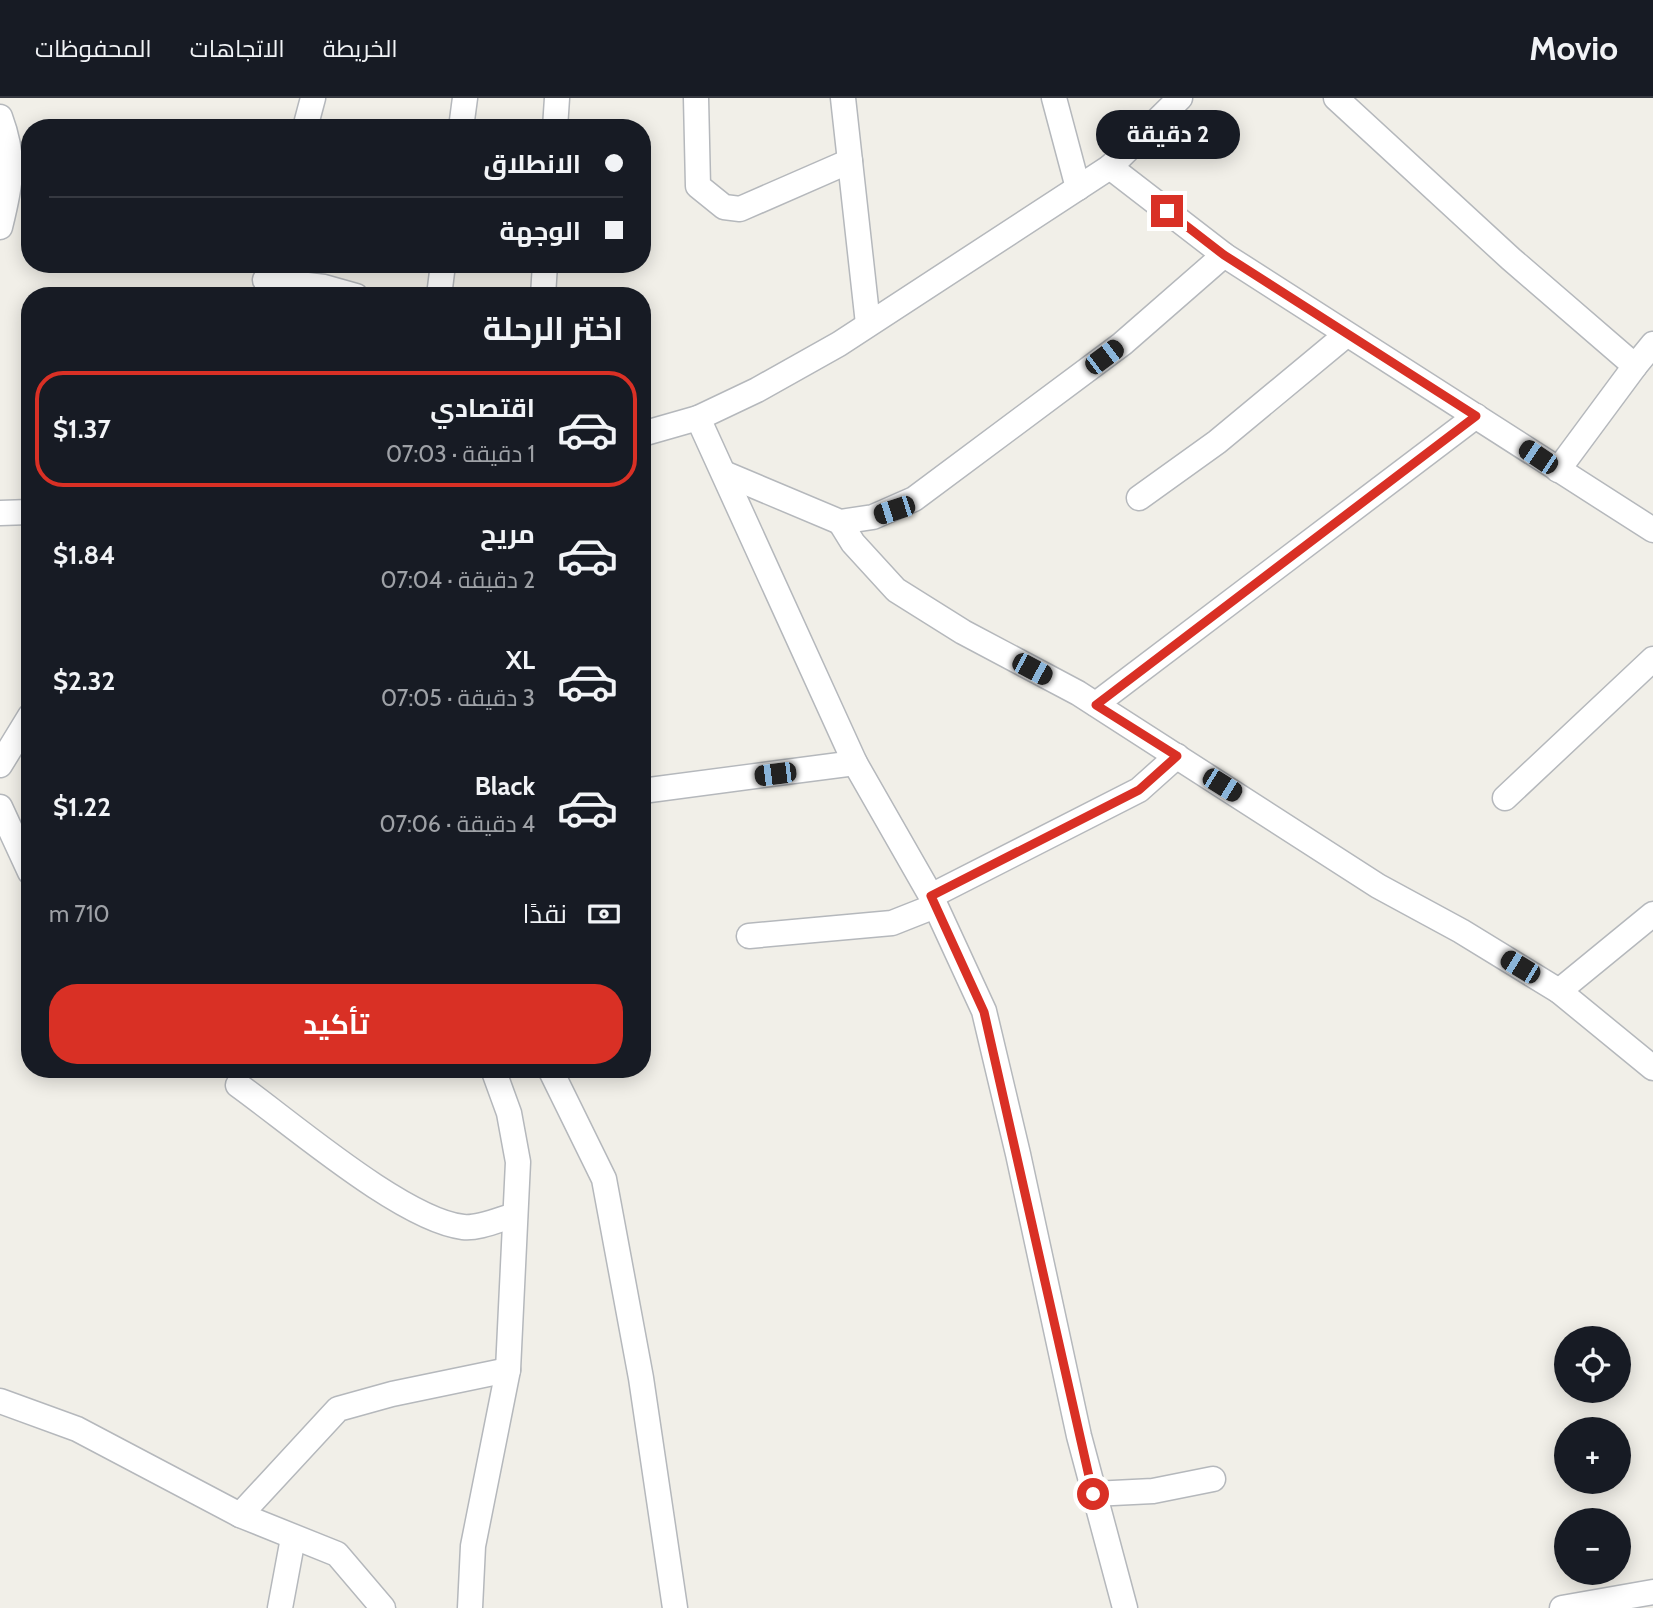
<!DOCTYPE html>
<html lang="ar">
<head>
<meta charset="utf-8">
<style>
  body { margin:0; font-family:Cabin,Cairo,sans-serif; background:#20242c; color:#f1f3f6; direction:rtl; height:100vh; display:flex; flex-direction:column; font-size:26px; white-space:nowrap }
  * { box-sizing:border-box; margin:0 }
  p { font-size:23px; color:#9ea1a6 }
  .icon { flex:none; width:38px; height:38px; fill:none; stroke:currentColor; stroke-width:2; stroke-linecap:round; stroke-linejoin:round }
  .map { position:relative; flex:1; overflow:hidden; direction:ltr }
  .details { position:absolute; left:21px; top:189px; width:630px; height:791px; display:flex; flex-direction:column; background:#171b24; border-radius:28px; box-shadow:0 4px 18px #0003; direction:rtl }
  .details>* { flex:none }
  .hud { position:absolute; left:21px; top:21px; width:630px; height:154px; border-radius:28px; box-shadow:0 4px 18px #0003; direction:rtl; display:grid; align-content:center; height:154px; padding:0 28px; background:#171b24 }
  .controls { position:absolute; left:1554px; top:1228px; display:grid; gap:14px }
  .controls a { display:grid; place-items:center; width:77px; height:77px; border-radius:50%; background:#171b24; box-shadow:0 4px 18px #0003; font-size:35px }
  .end { position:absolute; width:32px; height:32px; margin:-16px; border:9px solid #d93025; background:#fff; box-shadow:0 0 0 4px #fff }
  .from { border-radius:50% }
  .bubble { position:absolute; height:49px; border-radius:24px; background:#171b24; box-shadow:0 4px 18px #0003; font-size:23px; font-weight:700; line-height:49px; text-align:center; direction:rtl }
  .car { position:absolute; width:21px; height:42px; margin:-21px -10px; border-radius:9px; box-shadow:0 0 5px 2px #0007; background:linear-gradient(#222 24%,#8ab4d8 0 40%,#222 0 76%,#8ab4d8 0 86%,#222 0) }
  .hud b { display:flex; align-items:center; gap:24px; height:66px; font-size:26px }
  .hud b+b { border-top:2px solid #363941 }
  .hud i { width:18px; height:18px; background:#f1f3f6 }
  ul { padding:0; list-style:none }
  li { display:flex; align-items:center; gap:21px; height:116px; margin:0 14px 10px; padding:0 14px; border:4px solid transparent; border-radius:28px }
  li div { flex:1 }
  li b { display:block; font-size:26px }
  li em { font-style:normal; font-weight:700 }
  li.current { border-color:#d93025 }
  li>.icon { width:63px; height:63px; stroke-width:1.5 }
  h2 { padding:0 28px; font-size:32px; line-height:84px }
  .pay { display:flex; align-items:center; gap:18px; height:77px; padding:0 28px; font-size:26px }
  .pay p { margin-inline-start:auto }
  .cta { display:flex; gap:14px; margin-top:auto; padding:14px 28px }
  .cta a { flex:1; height:80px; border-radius:28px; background:#d93025; color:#fff; font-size:28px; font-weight:700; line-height:80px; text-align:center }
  header { display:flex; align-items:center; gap:42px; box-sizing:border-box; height:98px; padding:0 35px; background:#171b24; border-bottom:2px solid #363941 }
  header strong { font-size:33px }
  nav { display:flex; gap:38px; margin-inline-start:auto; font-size:24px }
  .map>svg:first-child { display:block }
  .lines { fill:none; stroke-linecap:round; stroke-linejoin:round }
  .minor-casing { stroke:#b5b8bc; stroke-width:27 }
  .minor { stroke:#fff; stroke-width:24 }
  .route { stroke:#d93025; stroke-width:9 }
</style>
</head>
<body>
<header>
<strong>Movio</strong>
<nav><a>الخريطة</a><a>الاتجاهات</a><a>المحفوظات</a></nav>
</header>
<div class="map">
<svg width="1653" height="1510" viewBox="0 0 1653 1510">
  <rect width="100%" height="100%" fill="#f1efe8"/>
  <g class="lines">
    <g class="minor-casing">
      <g id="minor">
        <polyline points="696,0 698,88 724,109 740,111 850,63"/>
        <polyline points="843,0 868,226"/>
        <polyline points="1054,0 1078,90"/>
        <polyline points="1336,0 1511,161 1635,268 1653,246"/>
        <path d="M0 19C16 62 11 85 0 129"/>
        <polyline points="305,30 313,0"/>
        <polyline points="461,30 465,0"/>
        <polyline points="555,30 557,0"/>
        <polyline points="1110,69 1224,157 1653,432"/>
        <polyline points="265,182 324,189 356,198"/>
        <polyline points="439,198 443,166"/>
        <polyline points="543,198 545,166"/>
        <polyline points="698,320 855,665 931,798 984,913 1018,1056 1079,1338 1125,1510"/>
        <polyline points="642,336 698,320 757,292 839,246 1110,69 1180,0"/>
        <polyline points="1558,372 1635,268"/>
        <polyline points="726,376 840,424 873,419 914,401 1122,246 1224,157"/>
        <polyline points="1139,400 1217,344 1346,237"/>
        <polyline points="0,415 30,414"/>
        <polyline points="840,424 853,445 896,492 963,534 1078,595 1378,788 1461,833 1559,893 1653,970"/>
        <polyline points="1096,606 1476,318"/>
        <polyline points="0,667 30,618"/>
        <polyline points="642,693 855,665"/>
        <polyline points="1505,700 1653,561"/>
        <polyline points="0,709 30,774"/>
        <polyline points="931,798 1139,692 1177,658"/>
        <polyline points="749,838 892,825 935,808"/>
        <polyline points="1559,893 1653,816"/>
        <polyline points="550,971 604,1081 641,1280 675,1510"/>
        <path d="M238 987C291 1025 403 1122 463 1129 478 1131 500 1121 515 1117"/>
        <polyline points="0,1303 77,1331 240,1417 337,1456 383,1510"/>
        <polyline points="1093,1396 1153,1393 1213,1381"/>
        <polyline points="240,1417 338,1311 392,1296 508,1272"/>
        <polyline points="280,1510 293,1440"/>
        <polyline points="470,1510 473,1448 508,1272 518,1064 509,1015 493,971"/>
        <polyline points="1562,1510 1653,1494"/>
      </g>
    </g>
    <use href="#minor" class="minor"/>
  </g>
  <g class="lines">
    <polyline class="route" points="1093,1396 984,914 931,798 1139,692 1177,658 1096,607 1476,318 1224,157 1167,113"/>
  </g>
</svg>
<div class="controls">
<a><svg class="icon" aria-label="locate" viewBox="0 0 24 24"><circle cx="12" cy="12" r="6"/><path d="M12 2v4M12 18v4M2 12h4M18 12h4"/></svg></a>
<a>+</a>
<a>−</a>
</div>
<i class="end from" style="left:1093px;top:1396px"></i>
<i class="end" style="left:1167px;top:113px"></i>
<div class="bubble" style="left:1096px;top:12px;width:144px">2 دقيقة</div>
<i class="car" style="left:1104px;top:259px;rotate:53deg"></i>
<i class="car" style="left:1538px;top:359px;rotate:304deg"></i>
<i class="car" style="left:894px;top:412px;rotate:252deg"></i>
<i class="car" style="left:1032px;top:571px;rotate:118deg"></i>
<i class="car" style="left:775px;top:676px;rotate:263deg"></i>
<i class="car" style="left:1222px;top:687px;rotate:122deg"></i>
<i class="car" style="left:1520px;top:869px;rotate:301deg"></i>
<div class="hud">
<b><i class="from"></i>الانطلاق</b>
<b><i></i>الوجهة</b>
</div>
<section class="details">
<h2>اختر الرحلة</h2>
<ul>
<li class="current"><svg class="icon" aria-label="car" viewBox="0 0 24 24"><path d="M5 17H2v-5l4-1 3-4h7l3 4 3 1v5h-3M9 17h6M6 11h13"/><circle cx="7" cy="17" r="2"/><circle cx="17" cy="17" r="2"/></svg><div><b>اقتصادي</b><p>1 دقيقة · 07:03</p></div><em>$1.37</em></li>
<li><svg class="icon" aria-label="car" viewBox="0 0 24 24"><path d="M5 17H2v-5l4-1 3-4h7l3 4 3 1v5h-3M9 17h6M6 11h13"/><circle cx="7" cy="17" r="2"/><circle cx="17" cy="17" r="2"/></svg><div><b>مريح</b><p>2 دقيقة · 07:04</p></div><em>$1.84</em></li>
<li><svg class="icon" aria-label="car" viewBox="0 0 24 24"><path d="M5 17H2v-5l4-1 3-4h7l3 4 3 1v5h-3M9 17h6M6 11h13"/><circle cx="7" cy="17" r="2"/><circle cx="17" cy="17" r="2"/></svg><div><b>XL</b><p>3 دقيقة · 07:05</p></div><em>$2.32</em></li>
<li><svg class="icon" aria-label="car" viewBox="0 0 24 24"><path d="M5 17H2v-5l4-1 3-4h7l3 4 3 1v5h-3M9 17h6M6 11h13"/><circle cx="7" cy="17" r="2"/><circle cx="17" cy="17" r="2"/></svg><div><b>Black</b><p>4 دقيقة · 07:06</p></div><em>$1.22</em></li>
</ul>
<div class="pay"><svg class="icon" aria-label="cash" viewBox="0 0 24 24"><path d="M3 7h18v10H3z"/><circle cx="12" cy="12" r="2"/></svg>نقدًا<p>710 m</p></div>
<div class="cta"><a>تأكيد</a></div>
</section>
</div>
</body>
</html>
